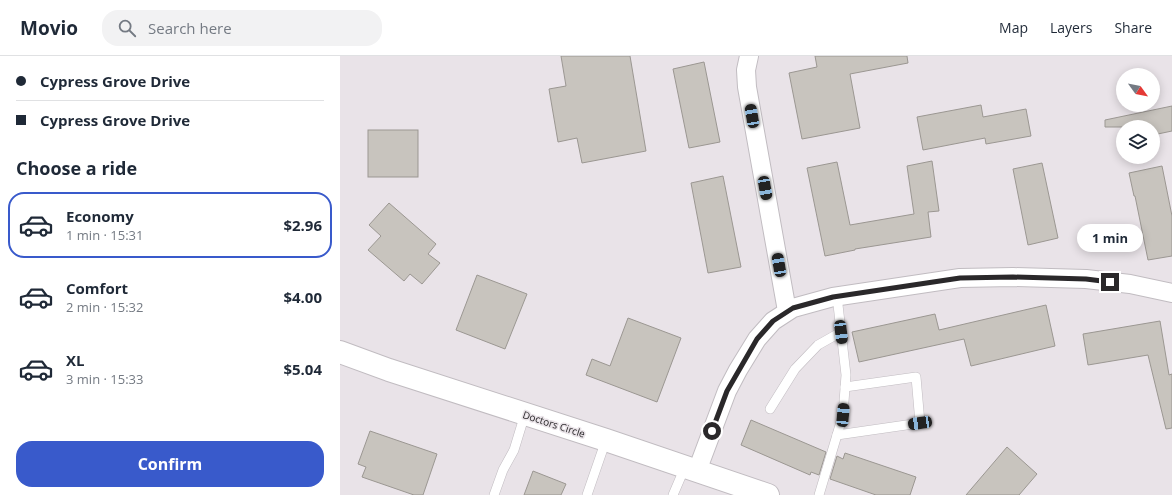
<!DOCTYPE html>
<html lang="en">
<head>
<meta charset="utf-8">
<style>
  body { margin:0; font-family:"Open Sans",sans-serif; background:#f2f2f3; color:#1f2937; height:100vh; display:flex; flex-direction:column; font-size:15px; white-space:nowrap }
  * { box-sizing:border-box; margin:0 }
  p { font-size:13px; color:#747a83 }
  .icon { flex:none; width:22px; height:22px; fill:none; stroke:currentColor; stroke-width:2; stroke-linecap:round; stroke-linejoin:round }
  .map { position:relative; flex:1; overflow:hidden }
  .panel { display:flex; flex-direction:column; background:#fff; width:340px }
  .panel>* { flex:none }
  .banner { display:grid; align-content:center; height:88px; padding:0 16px; background:#fff }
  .needle { width:26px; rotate:123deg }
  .buttons { position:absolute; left:776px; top:12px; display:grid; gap:8px }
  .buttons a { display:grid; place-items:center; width:44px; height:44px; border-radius:50%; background:#fff; box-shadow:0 2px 10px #0003; font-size:20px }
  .end { position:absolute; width:18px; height:18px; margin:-9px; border:5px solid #2a282a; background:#fff; box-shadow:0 0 0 2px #fff }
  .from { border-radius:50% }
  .bubble { position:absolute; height:28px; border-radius:14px; background:#fff; box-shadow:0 2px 10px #0003; font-size:13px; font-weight:700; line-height:28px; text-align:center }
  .car { position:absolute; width:12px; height:24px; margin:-12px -6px; border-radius:5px; box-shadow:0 0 3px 1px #0007; background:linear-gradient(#222 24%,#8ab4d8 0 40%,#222 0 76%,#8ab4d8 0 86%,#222 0) }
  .banner b { display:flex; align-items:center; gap:14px; height:38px; font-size:15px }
  .banner b+b { border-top:1px solid #e0e1e3 }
  .banner i { width:10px; height:10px; background:#1f2937 }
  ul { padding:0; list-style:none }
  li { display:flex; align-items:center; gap:12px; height:66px; margin:0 8px 6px; padding:0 8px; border:2px solid transparent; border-radius:16px }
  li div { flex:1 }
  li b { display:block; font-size:15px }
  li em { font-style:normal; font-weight:700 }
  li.active { border-color:#395acb }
  li>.icon { width:36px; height:36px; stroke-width:1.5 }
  h2 { padding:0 16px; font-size:18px; line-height:48px }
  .cta { display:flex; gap:8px; margin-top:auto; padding:8px 16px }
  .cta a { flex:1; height:46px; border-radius:16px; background:#395acb; color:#fff; font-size:16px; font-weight:700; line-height:46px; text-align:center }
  header { display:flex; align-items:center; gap:24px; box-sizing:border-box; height:56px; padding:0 20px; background:#fff; border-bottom:1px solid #e0e1e3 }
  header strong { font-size:19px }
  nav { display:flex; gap:22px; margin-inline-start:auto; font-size:14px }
  .search { width:280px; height:36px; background:#f2f2f3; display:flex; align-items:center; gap:10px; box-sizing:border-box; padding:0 14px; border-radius:16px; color:#747a83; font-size:15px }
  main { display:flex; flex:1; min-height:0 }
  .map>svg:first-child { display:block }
  .building { fill:#c8c4be; stroke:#9b9792 }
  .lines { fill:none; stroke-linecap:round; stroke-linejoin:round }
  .service-casing { stroke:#c1bcc1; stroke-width:10 }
  .minor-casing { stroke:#c1bcc1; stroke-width:20 }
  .tertiary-casing { stroke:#c1bcc1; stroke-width:24 }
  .service { stroke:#fff; stroke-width:9 }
  .minor { stroke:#fff; stroke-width:18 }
  .tertiary { stroke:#fff; stroke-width:22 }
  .route { stroke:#2a282a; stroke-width:5 }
  .labels { text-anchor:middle; stroke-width:3; stroke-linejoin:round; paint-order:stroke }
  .street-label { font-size:10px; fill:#2a282a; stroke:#e9e3e8 }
</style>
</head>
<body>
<header>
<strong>Movio</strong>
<div class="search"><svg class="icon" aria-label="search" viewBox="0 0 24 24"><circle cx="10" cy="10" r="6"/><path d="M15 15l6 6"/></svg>Search here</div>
<nav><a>Map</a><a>Layers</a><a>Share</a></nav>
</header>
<main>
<section class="panel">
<div class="banner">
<b><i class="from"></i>Cypress Grove Drive</b>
<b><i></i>Cypress Grove Drive</b>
</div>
<h2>Choose a ride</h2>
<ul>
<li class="active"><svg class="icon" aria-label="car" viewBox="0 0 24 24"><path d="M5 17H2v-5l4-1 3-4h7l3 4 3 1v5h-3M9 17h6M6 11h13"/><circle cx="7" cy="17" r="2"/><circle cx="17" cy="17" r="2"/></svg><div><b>Economy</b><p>1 min · 15:31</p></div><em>$2.96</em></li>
<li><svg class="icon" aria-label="car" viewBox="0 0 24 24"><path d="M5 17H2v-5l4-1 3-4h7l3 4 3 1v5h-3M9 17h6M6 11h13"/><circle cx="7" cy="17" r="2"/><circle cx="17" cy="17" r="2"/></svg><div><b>Comfort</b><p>2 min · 15:32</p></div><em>$4.00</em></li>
<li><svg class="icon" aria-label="car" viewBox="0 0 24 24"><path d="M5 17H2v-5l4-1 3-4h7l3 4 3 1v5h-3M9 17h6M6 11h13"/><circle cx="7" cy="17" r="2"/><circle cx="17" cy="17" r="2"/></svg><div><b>XL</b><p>3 min · 15:33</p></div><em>$5.04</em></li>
</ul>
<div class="cta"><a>Confirm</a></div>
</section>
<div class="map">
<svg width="832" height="439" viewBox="0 0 832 439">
  <rect width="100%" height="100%" fill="#e9e3e8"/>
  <g class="building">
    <polygon points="221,0 290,0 306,95 242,107 237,82 218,86 209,33 226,30"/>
    <polygon points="475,0 567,0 568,7 510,18 520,72 462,83 449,17 477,11"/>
    <polygon points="364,6 380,86 349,92 333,13"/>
    <polygon points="641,49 643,61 686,53 691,80 646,88 645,82 583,94 577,61"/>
    <polygon points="832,50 832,75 813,79 813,71 765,71 765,64"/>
    <rect x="28" y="74" width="50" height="47"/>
    <polygon points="592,105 599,155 588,156 591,181 515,193 515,194 485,200 467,112 497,106 510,169 574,158 567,110"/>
    <polygon points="702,107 718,182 688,189 673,113"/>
    <polygon points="822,110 832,160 832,200 808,204 795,140 794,140 789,117"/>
    <polygon points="383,120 401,211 368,217 351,127"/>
    <polygon points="49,147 96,188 88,198 100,207 82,228 70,218 64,225 28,194 41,180 29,169"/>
    <polygon points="137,219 187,238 165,293 116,274"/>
    <polygon points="706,249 715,290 631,310 624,283 519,306 512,276 595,258 599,274"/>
    <polygon points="288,262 341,282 317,346 246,319 252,303 270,310"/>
    <polygon points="820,265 829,319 832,318 832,372 826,373 808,299 748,309 743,278"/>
    <polygon points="411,364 486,396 479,419 471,416 470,419 401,389"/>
    <polygon points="30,375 97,398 83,439 74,439 22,421 26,411 18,408"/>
    <polygon points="667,391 697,418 679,439 626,439"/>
    <polygon points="505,397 576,421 570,439 536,439 490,423 497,400 503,403"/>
    <polygon points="193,415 226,428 221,439 184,439"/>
  </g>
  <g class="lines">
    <g class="service-casing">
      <g id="service">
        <polyline points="430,353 455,313 478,289 501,276"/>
        <polyline points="497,379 580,367 576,321 505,331"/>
        <polyline points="154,439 163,414 174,394 185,358"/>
        <polyline points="247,439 266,384"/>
        <polyline points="333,439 345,411"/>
        <polyline points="479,439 503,359 506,319 497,240"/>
      </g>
    </g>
    <g class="minor-casing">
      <g id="minor">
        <polyline points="409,0 406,14 407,31 447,255"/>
        <polyline points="357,415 387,335 398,314 417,283 433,265 453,252 493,241 620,222 673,221 746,223 790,228 832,237"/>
      </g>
    </g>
    <g class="tertiary-casing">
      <polyline id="tertiary" points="0,296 49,314 266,384 428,439"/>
    </g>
    <use href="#service" class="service"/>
    <use href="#minor" class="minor"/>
    <use href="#tertiary" class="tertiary"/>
  </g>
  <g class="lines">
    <polyline class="route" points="372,375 387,335 417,283 433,265 453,252 493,241 620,222 673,221 746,223 770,226"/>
  </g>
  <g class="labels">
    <g class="street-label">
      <text transform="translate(214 368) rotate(18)" y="4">Doctors Circle</text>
    </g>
  </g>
</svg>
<div class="buttons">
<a><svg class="needle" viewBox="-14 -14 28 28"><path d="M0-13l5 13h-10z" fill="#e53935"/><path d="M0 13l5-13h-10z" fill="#747a83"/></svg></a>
<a><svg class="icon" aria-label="layers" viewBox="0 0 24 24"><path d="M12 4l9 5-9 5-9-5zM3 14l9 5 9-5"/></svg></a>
</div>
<i class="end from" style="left:372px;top:375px"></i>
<i class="end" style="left:770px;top:226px"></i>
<div class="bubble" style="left:737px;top:168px;width:66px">1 min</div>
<i class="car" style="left:412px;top:60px;rotate:350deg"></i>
<i class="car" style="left:425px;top:132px;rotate:170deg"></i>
<i class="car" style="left:439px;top:209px;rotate:350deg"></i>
<i class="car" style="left:501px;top:276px;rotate:173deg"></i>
<i class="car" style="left:503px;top:359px;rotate:5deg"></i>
<i class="car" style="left:580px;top:367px;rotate:262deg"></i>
</div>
</main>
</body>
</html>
